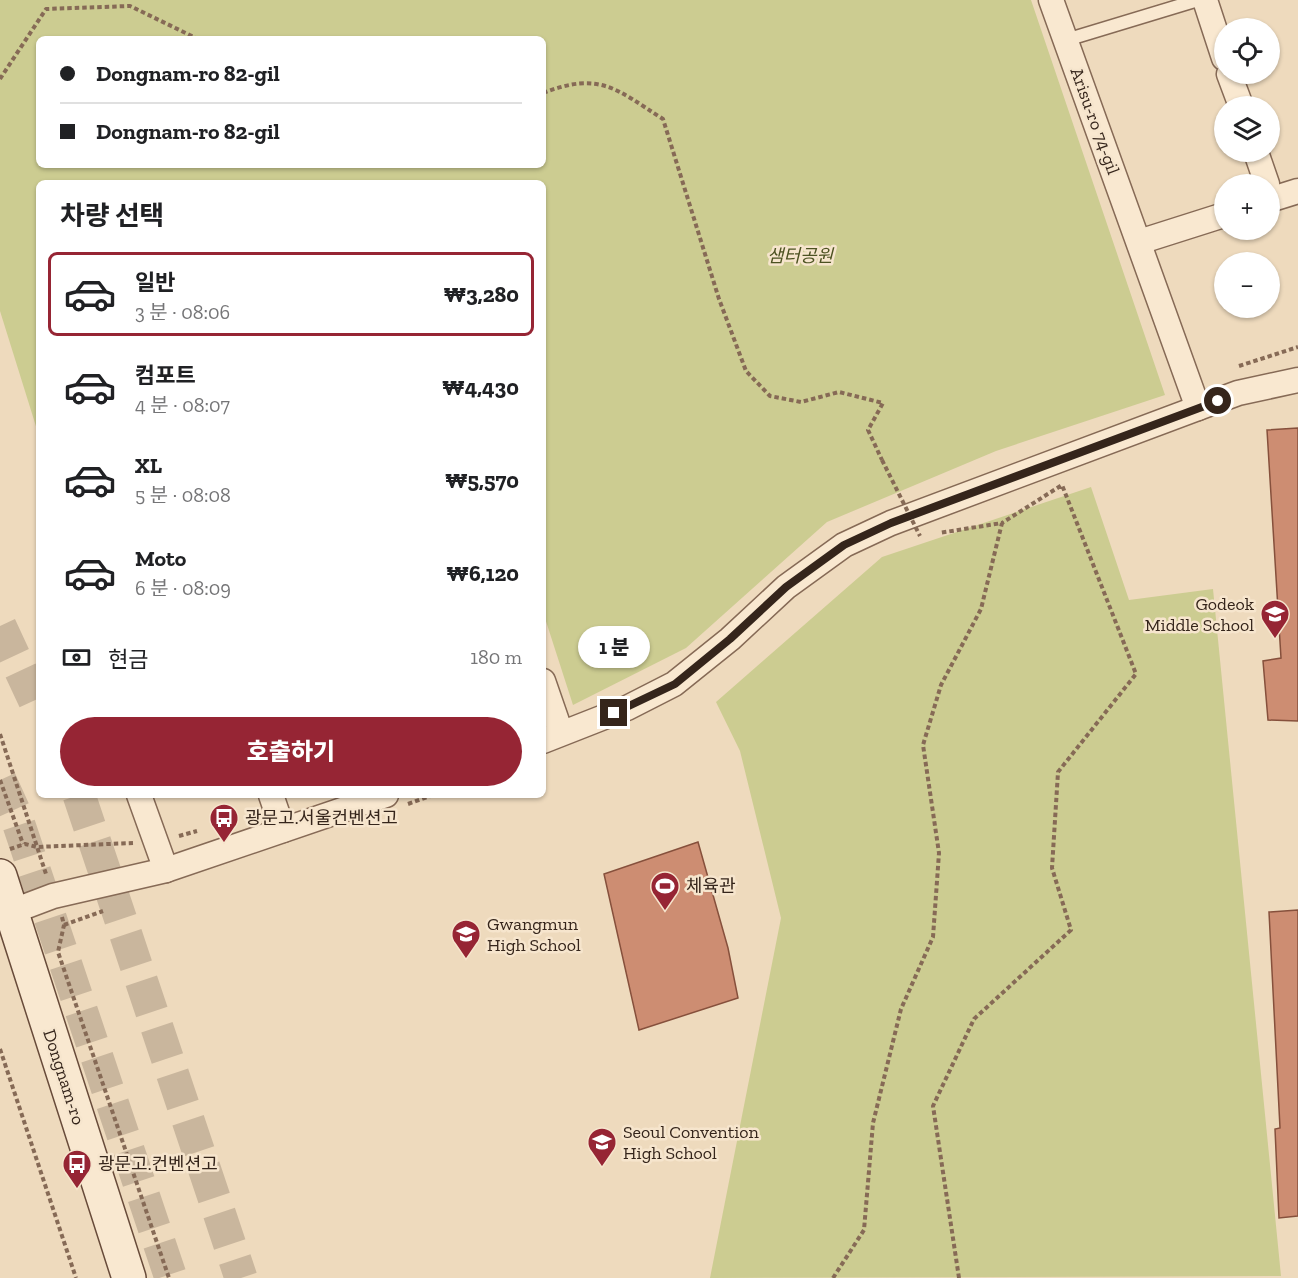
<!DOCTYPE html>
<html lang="ko">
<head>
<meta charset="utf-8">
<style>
  body { margin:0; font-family:"Zilla Slab","Noto Sans KR",serif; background:#f2f2f2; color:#202124; height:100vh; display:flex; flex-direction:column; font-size:22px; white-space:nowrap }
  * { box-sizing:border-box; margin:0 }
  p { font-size:20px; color:#757577 }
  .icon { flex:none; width:33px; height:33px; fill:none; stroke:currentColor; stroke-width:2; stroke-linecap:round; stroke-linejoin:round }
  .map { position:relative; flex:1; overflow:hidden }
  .details { position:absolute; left:36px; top:180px; width:510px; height:618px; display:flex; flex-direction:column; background:#fff; border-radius:9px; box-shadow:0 2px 4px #0004 }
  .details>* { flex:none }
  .hud { position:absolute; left:36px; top:36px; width:510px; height:132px; border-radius:9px; box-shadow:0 2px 4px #0004; display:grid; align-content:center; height:132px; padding:0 24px; background:#fff }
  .controls { position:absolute; left:1214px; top:18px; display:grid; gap:12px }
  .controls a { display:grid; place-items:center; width:66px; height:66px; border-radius:50%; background:#fff; box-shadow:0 2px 4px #0004; font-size:30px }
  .end { position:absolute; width:27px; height:27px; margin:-14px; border:8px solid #35251b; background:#fff; box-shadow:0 0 0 3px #fff }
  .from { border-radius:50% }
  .bubble { position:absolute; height:42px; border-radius:21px; background:#fff; box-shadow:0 2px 4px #0004; font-size:20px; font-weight:800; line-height:42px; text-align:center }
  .hud b { display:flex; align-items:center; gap:21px; height:57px; font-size:22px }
  .hud b+b { border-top:2px solid #e0e0e0 }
  .hud i { width:15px; height:15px; background:#202124 }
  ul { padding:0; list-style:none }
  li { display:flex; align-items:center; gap:18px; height:84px; margin:0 12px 9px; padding:0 12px; border:3px solid transparent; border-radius:9px }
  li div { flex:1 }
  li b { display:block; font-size:22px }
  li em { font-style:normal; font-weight:800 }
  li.selected { border-color:#962534 }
  li>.icon { width:54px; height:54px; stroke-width:1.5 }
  h2 { padding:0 24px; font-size:27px; line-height:72px }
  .pay { display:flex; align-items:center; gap:15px; height:66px; padding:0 24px; font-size:22px }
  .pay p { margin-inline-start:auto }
  .primary-button { display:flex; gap:12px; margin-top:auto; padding:12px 24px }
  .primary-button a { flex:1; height:69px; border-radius:36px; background:#962534; color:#fff; font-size:24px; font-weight:800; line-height:69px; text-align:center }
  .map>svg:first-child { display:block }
  .green { fill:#cccc91; fill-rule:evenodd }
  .building { fill:#cd8d72; stroke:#86503c; stroke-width:1.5 }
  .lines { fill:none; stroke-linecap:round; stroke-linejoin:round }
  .motorway-tunnel { stroke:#c9b69d; stroke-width:33; stroke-dasharray:33 16; stroke-linecap:butt }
  .service-casing { stroke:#866a56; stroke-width:15 }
  .minor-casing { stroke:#866a56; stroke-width:27 }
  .secondary-casing { stroke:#684b3a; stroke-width:36 }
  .path { stroke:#866a56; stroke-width:4; stroke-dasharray:4.5 3; stroke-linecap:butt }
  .service { stroke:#f9e8d0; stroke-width:12 }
  .minor { stroke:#f9e8d0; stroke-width:24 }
  .secondary { stroke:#f9e8d0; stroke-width:33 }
  .path-bridge { stroke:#866a56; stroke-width:4; stroke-dasharray:4.5 3; stroke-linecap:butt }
  .route { stroke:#35251b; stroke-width:8 }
  .labels { text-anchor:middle; stroke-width:5; stroke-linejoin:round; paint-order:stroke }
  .street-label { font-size:18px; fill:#35251b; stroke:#f6e5cd }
  .park-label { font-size:18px; font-style:italic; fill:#4c5221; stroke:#f6e5cd }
  .poi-label { font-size:18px; fill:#35251b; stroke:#f6e5cd; text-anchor:start }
</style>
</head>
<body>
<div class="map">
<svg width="1298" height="1278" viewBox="0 0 1298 1278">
  <rect width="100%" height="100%" fill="#eedabd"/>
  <g class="green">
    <path d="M0 0H1031L1165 395 996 451 827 522 686 648 573 705 543 612V183H39V436L0 311ZM39 39H543V165H39Z"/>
    <polygon points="1091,487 1129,600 1213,589 1281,1276 710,1278 781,918 740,751 716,702 882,557"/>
  </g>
  <g class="building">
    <polygon points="1298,428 1298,721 1268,720 1263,661 1281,658 1267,430"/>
    <polygon points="698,842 728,948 738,998 639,1030 604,874"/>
    <polygon points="1298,910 1298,1216 1279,1218 1275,1129 1280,1128 1269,912"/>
  </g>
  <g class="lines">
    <g class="motorway-tunnel">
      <polyline points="0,626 39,710"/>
      <polyline points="0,780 15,813 171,1278"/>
      <polyline points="79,795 241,1278"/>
    </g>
    <g class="service-casing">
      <polyline id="service" points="1066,40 1198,0"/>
    </g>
    <g class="minor-casing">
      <g id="minor">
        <polyline points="1051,0 1198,408"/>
        <polyline points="1205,0 1224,58"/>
        <polyline points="1229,74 1241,106"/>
        <polyline points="1256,152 1267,184"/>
        <polyline points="1269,200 1298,191"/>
        <polyline points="1139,242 1224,215"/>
        <polyline points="543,681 561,733"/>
        <polyline points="543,741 627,708 674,684 730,639 786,587 844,545 891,523 1238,393 1298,380"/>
        <polyline points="139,795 166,870"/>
        <polyline points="271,795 283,830"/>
        <polyline points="0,916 53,896 166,870 386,795"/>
      </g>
    </g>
    <g class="secondary-casing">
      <polyline id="secondary" points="0,876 129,1278"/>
    </g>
    <g class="path">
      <polyline points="0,79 46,9 130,6 198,39"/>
      <path d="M543 93C600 71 616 89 663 119L719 299 746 371 770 396 801 402 839 392 883 403 868 430 882 460"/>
      <polyline points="1239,366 1298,347"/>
      <polyline points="0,734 46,874"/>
      <polyline points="0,780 23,844"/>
      <polyline points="408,804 433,795"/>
      <polyline points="179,836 197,831"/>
      <polyline points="10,849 25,844 37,847 133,843"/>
      <polyline points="62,917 64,925 58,952 169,1278"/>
      <polyline points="64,925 103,911"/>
      <polyline points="0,1049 76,1278"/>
      <polyline points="833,1278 864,1230 873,1123 901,1009 933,937 939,853 923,745 941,685 981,609 1002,523 939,533"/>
      <polyline points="959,1278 933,1106 974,1019 1071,930 1052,868 1058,772 1136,674 1062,485 1002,523"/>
    </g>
    <use href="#service" class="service"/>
    <use href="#minor" class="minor"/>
    <use href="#secondary" class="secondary"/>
    <polyline class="path-bridge" points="882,460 920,536"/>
  </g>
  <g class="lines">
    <polyline class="route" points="614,713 675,684 730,639 786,587 844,545 891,523 1218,401"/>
  </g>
  <defs>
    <g id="school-pin" transform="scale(1.5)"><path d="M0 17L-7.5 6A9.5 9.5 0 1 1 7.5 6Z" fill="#962534" stroke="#f6e5cd"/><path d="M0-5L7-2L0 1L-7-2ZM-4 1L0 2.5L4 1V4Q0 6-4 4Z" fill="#fff"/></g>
    <g id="bus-pin" transform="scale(1.5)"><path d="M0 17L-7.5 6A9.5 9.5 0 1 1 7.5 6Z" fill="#962534" stroke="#f6e5cd"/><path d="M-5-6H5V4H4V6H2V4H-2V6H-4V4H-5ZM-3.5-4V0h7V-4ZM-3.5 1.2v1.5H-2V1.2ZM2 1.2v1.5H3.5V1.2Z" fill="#fff"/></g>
    <g id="stadium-pin" transform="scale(1.5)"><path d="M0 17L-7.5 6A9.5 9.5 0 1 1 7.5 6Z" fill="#962534" stroke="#f6e5cd"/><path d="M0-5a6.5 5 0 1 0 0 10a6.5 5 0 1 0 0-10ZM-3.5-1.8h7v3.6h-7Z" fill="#fff"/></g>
  </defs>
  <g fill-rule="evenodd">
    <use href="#school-pin" x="1275" y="614"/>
    <use href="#bus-pin" x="224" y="818"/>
    <use href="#stadium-pin" x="665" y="886"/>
    <use href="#school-pin" x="466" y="934"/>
    <use href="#school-pin" x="602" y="1142"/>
    <use href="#bus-pin" x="77" y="1164"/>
  </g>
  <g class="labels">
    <g class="street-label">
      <text transform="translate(1095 121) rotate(70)" y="6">Arisu-ro 74-gil</text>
      <text transform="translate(64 1077) rotate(72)" y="6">Dongnam-ro</text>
    </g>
    <g class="park-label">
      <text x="800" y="262">샘터공원</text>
    </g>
    <g class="poi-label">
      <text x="1254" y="610" text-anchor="end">Godeok<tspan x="1254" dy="21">Middle School</tspan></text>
      <text x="245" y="824">광문고.서울컨벤션고</text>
      <text x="686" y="892">체육관</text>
      <text x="487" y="930">Gwangmun<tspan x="487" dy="21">High School</tspan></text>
      <text x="623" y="1138">Seoul Convention<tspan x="623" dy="21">High School</tspan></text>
      <text x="98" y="1170">광문고.컨벤션고</text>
    </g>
  </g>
</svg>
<div class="controls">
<a><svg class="icon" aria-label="locate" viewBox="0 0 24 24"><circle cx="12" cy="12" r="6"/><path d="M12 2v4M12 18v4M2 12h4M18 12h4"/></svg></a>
<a><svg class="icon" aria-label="layers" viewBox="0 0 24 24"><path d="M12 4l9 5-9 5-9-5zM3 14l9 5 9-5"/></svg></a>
<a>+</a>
<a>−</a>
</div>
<i class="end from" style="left:1218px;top:401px"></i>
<i class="end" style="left:614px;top:713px"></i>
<div class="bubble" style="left:578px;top:626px;width:72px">1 분</div>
<div class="hud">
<b><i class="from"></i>Dongnam-ro 82-gil</b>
<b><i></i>Dongnam-ro 82-gil</b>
</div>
<section class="details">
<h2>차량 선택</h2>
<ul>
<li class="selected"><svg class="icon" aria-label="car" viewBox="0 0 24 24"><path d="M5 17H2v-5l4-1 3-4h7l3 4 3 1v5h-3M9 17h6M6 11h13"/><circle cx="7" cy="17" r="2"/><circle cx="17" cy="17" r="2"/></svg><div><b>일반</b><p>3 분 · 08:06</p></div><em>₩3,280</em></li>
<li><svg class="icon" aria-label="car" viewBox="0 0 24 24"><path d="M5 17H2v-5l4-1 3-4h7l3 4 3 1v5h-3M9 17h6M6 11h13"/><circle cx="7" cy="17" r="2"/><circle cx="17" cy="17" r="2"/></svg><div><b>컴포트</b><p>4 분 · 08:07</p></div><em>₩4,430</em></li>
<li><svg class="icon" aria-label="car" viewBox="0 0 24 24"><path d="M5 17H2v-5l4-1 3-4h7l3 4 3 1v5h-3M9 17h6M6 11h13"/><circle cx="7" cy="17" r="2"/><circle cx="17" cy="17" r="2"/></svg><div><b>XL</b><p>5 분 · 08:08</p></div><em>₩5,570</em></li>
<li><svg class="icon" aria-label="car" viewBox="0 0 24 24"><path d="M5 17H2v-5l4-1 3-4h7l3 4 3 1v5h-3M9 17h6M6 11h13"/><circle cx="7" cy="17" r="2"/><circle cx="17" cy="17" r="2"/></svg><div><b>Moto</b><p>6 분 · 08:09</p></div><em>₩6,120</em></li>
</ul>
<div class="pay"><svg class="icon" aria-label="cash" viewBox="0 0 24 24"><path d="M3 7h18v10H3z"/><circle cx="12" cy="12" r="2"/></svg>현금<p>180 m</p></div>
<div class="primary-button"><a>호출하기</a></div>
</section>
</div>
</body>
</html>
